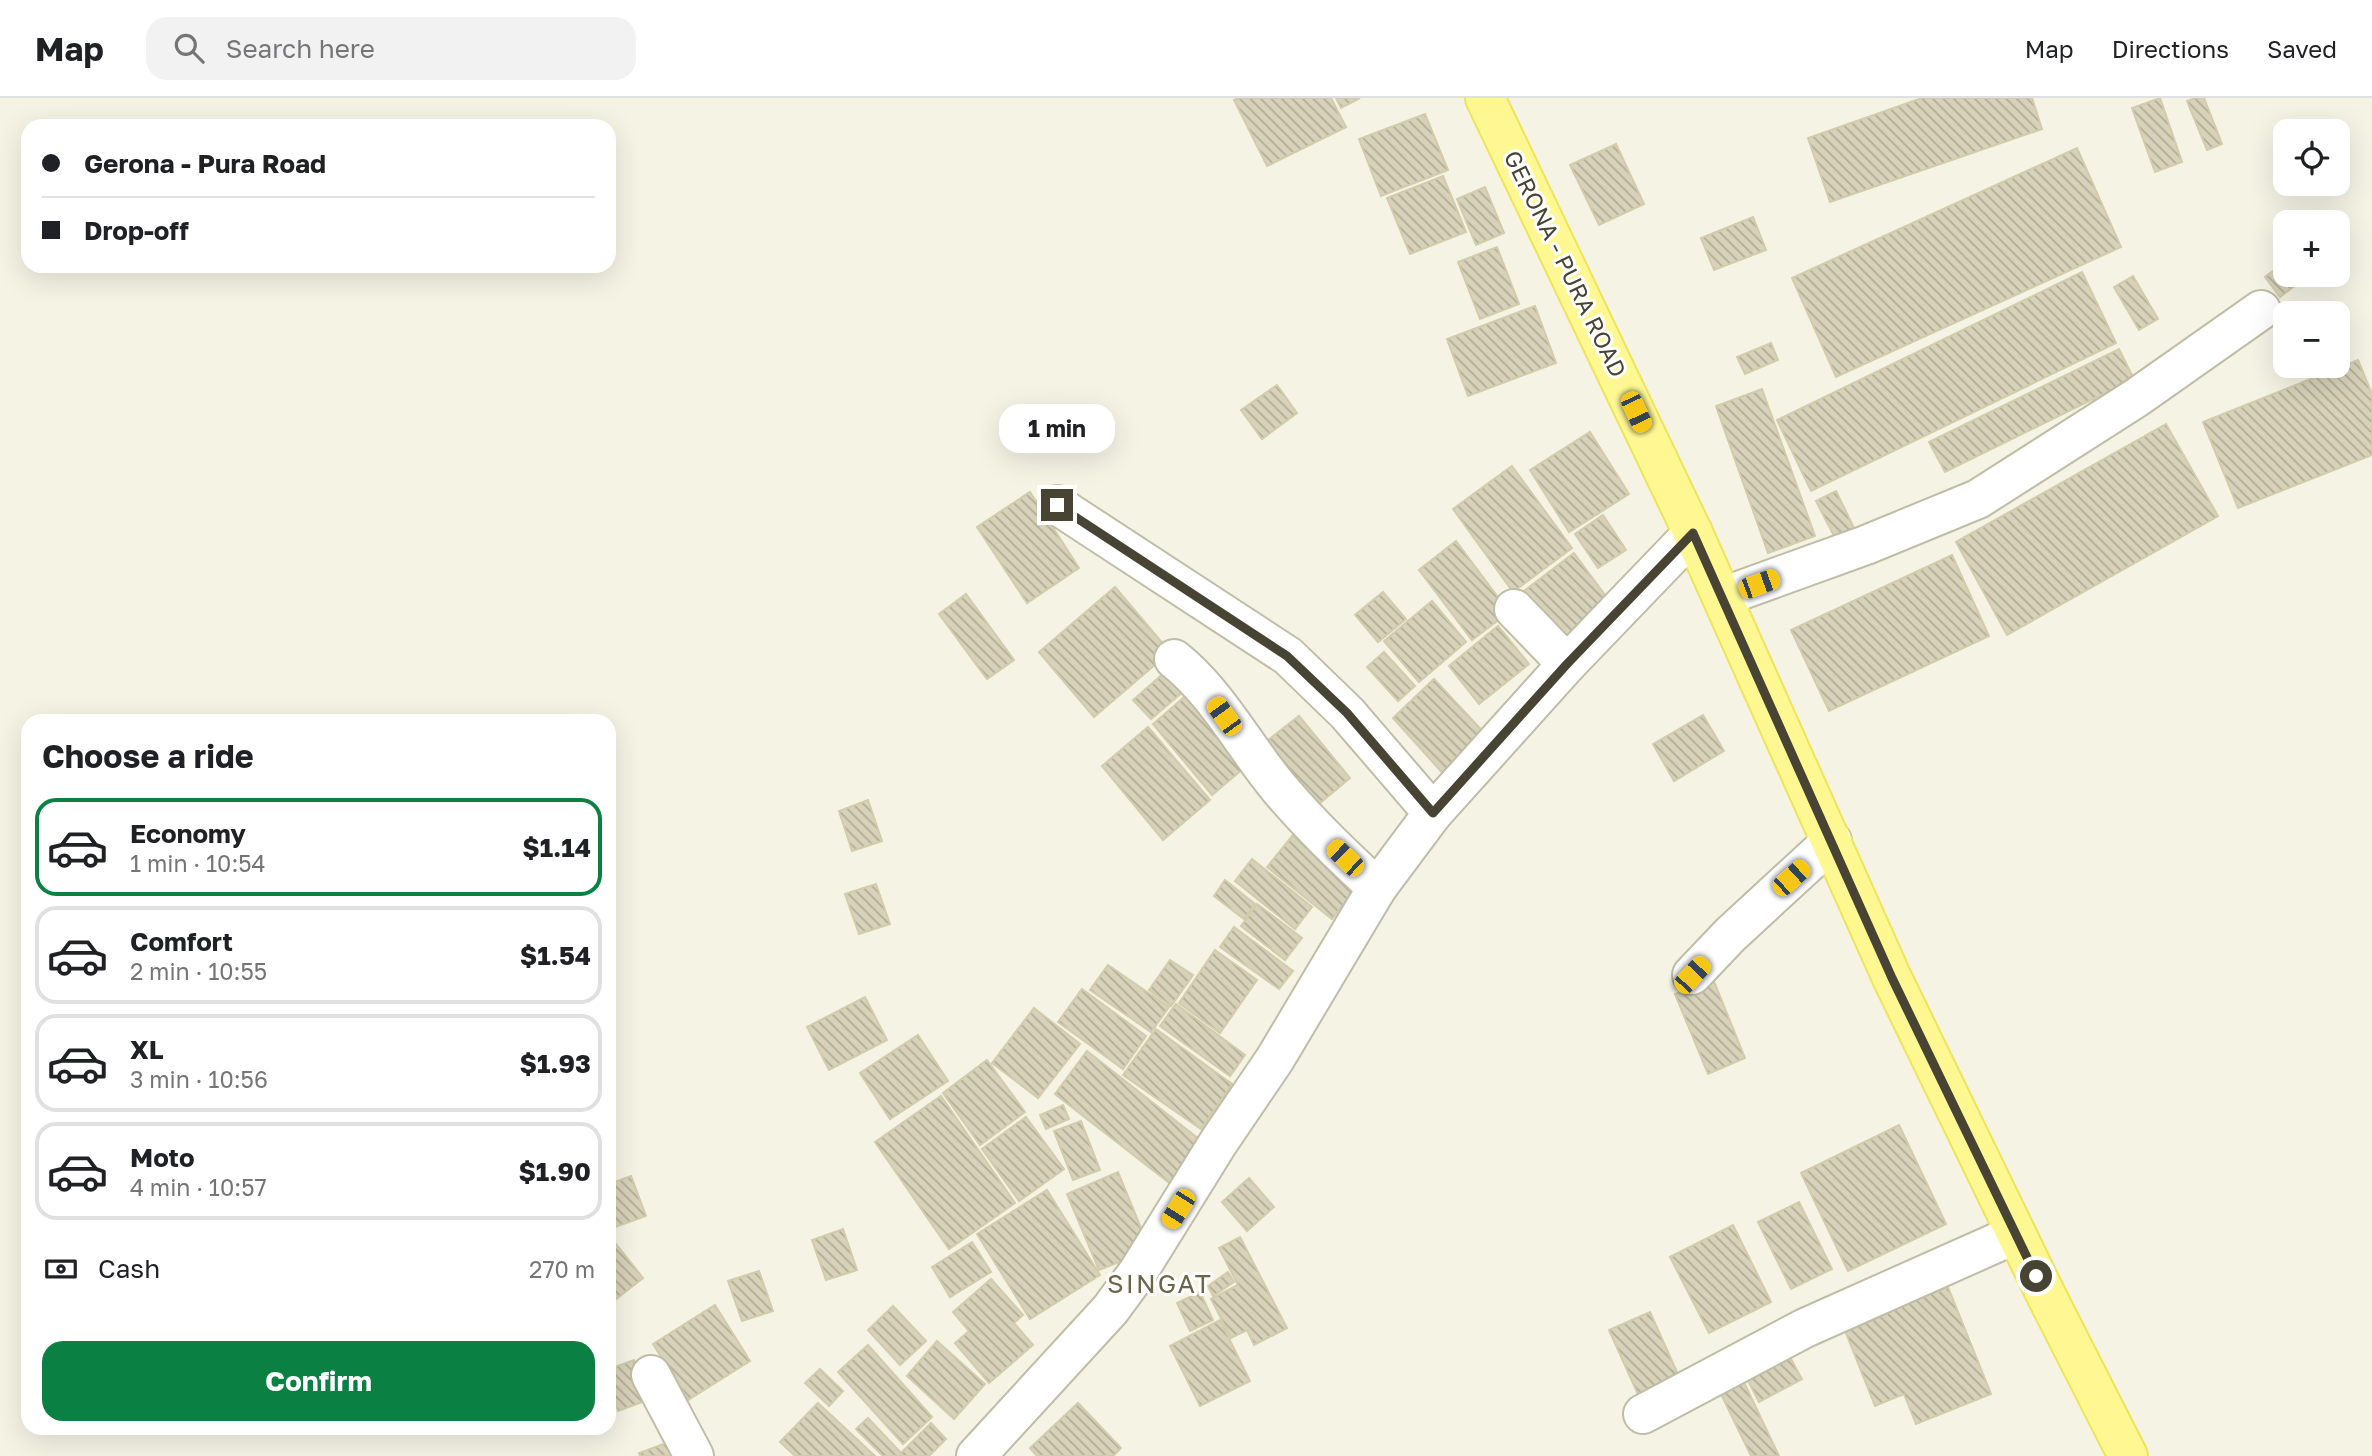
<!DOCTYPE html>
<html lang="en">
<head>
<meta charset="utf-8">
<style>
  body { margin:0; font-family:"Golos Text",sans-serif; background:#f2f2f2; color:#202124; height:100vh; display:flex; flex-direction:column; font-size:26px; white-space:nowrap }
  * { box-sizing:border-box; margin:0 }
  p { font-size:23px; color:#757577 }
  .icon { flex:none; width:38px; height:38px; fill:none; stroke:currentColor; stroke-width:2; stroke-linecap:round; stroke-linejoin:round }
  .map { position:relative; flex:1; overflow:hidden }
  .side { position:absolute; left:21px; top:616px; width:595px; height:721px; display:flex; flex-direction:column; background:#fff; border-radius:21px; box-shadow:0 7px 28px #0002 }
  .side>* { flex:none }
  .top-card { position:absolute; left:21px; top:21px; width:595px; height:154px; border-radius:21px; box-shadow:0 7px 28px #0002; display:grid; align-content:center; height:154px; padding:0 21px; background:#fff }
  .controls { position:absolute; left:2273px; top:21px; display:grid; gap:14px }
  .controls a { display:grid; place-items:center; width:77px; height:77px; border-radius:14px; background:#fff; box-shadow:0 7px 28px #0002; font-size:35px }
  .end { position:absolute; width:32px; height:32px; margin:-16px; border:9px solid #474434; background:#fff; box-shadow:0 0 0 4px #fff }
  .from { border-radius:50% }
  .bubble { position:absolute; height:49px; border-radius:21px; background:#fff; box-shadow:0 7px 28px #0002; font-size:23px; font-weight:700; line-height:49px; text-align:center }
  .car { position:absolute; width:21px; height:42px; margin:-21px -10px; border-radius:9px; box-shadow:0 0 5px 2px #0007; background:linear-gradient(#f5c518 24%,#345 0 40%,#f5c518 0 76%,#345 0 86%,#f5c518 0) }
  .top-card b { display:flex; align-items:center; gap:24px; height:66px; font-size:26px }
  .top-card b+b { border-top:2px solid #e0e0e0 }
  .top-card i { width:18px; height:18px; background:#202124 }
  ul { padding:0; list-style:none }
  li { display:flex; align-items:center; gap:21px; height:98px; margin:0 14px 10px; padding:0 7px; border:4px solid #e0e0e0; border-radius:21px }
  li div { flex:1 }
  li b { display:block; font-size:26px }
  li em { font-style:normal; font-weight:700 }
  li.on { border-color:#0b8043 }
  li>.icon { width:63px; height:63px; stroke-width:1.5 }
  h2 { padding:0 21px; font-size:32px; line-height:84px }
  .pay { display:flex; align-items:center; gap:18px; height:77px; padding:0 21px; font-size:26px }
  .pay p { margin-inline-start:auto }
  .button { display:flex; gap:14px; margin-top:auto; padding:14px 21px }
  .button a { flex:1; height:80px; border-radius:21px; background:#0b8043; color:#fff; font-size:28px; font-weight:700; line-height:80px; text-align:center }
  header { display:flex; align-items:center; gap:42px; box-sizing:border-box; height:98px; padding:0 35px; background:#fff; border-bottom:2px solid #e0e0e0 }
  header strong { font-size:33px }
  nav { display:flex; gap:38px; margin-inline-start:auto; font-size:24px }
  .search { width:490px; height:63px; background:#f2f2f2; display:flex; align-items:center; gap:18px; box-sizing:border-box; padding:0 24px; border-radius:21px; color:#757577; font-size:26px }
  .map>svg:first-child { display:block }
  .building { fill:url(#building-back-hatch); stroke:#d2ccab; stroke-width:2 }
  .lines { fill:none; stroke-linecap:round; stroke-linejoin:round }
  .minor-casing { stroke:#c0bda6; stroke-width:42 }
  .major-casing { stroke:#efe457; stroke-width:42 }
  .minor { stroke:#fff; stroke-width:38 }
  .major { stroke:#fff892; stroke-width:38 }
  .route { stroke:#474434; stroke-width:9 }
  .labels { text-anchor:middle; stroke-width:6; stroke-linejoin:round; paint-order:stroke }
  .street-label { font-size:23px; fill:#474434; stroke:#fff }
  .quarter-label { font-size:26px; letter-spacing:2px; fill:#6b654a; stroke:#fff }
</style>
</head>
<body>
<header>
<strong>Map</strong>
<div class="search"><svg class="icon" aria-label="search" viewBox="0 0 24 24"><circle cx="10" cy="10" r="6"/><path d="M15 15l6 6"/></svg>Search here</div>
<nav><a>Map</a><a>Directions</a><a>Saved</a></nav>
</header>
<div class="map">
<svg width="2372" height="1358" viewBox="0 0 2372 1358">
  <defs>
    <pattern id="building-back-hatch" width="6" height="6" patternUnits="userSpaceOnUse" patternTransform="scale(1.75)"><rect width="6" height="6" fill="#d7d2b9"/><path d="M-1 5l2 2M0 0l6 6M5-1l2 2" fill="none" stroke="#b0ac97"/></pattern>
  </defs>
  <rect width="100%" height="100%" fill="#f4f3e4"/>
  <g class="building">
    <polygon points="1238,0 1331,0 1346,29 1267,68 1234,2"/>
    <polygon points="1336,0 1360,0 1341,10"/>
    <polygon points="1922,0 2032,0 2042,31 1830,104 1808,40"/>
    <polygon points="2160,0 2182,64 2155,74 2132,10"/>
    <polygon points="2195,0 2204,0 2222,46 2207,52 2187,3"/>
    <polygon points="1425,16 1448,72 1381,98 1359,41"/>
    <polygon points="1616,46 1644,106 1599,127 1570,67"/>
    <polygon points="2077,50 2121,149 1836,279 1792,180"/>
    <polygon points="1443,78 1466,134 1410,156 1387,100"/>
    <polygon points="1485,89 1504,135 1476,147 1457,101"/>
    <polygon points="1753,119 1766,152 1714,172 1701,140"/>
    <polygon points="1497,149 1519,206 1480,221 1458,164"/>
    <polygon points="2286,163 2286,177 2309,177 2280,199 2265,179"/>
    <polygon points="2082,174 2116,245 1811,393 1777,322"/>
    <polygon points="2133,178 2158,221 2139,232 2114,189"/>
    <polygon points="1535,208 1556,265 1468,298 1447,241"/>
    <polygon points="1771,245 1778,262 1745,276 1737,259"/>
    <polygon points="2119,251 2134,281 1945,374 1929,344"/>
    <polygon points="2358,262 2372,296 2372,357 2238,410 2203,324"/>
    <polygon points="1277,287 1297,315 1262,341 1241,312"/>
    <polygon points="1762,291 1815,438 1768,455 1716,308"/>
    <polygon points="2166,326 2218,418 2007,537 1956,444"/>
    <polygon points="1590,334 1629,396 1569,434 1530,372"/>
    <polygon points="1512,368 1572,450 1513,494 1453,411"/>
    <polygon points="1836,393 1854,430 1835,440 1816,403"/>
    <polygon points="1030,394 1079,470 1027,505 977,429"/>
    <polygon points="1603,417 1626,452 1598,470 1575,436"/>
    <polygon points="1456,443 1509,514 1472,542 1419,472"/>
    <polygon points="1574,455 1611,505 1557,545 1520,496"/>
    <polygon points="1952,457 1989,538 1829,613 1791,532"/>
    <polygon points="1115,489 1170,554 1094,619 1039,554"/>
    <polygon points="1383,494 1406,521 1378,544 1355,517"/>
    <polygon points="966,496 1014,562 987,581 939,516"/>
    <polygon points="1432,503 1466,544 1419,584 1384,543"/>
    <polygon points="1498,528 1529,566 1479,606 1449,568"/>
    <polygon points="1384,554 1415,588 1398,603 1367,569"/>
    <polygon points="1173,567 1191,587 1151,621 1133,602"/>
    <polygon points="1434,581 1489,640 1447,680 1393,620"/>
    <polygon points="1189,595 1249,666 1212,697 1153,626"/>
    <polygon points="1703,617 1724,653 1674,683 1653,646"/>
    <polygon points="1299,618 1350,680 1314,710 1263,646"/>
    <polygon points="1148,629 1210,702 1163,742 1102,668"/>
    <polygon points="868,702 882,743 852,753 839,713"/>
    <polygon points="1293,737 1358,789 1332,821 1267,769"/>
    <polygon points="1252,761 1312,809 1295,831 1235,783"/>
    <polygon points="1225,782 1255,806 1244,821 1214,798"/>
    <polygon points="876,786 890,826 859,836 845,796"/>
    <polygon points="1257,806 1302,840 1285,862 1241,828"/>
    <polygon points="1234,829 1293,873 1279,891 1220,849"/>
    <polygon points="1215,852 1257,882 1220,935 1179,905"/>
    <polygon points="1170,862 1193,877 1171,908 1149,892"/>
    <polygon points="1108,867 1169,909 1151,934 1090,892"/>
    <polygon points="1713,881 1745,960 1708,976 1675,896"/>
    <polygon points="1082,891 1146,938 1123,971 1058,924"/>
    <polygon points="865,899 887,942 829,972 807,929"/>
    <polygon points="1176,906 1245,957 1230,978 1160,928"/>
    <polygon points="1034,910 1080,946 1038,1000 992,965"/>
    <polygon points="1156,931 1232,986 1201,1031 1123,977"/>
    <polygon points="918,937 948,983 890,1021 860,975"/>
    <polygon points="1087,953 1204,1045 1172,1087 1055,996"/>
    <polygon points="987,962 1025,1014 980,1047 943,995"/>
    <polygon points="941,998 1015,1105 949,1151 875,1044"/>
    <polygon points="1063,1007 1069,1021 1046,1031 1040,1017"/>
    <polygon points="1026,1019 1064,1071 1019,1103 982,1051"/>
    <polygon points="1081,1023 1100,1072 1073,1082 1054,1033"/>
    <polygon points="1899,1027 1946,1126 1848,1173 1801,1075"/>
    <polygon points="1118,1074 1150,1152 1099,1172 1067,1096"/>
    <polygon points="631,1078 646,1118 615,1129 609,1111 609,1086"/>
    <polygon points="1249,1080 1274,1109 1247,1133 1222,1104"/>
    <polygon points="1047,1092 1100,1177 1030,1221 977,1136"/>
    <polygon points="1799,1104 1832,1171 1791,1191 1758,1124"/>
    <polygon points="1733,1127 1771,1204 1709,1235 1670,1159"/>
    <polygon points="843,1131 857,1172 826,1182 812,1142"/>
    <polygon points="609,1137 643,1180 610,1206 609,1205"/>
    <polygon points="1240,1139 1287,1230 1254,1247 1247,1232 1231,1240 1211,1201 1238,1187 1219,1150"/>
    <polygon points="972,1144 991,1174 950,1199 932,1169"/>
    <polygon points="759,1173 773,1213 742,1223 728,1183"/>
    <polygon points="1228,1174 1234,1184 1213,1198 1208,1188"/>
    <polygon points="991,1181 1023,1217 1014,1225 1033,1247 989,1285 955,1245 969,1233 953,1214"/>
    <polygon points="1948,1189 1991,1296 1916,1326 1904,1296 1875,1308 1844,1230"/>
    <polygon points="1200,1194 1213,1222 1190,1233 1177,1205"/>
    <polygon points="715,1207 750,1263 688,1302 653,1246"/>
    <polygon points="893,1208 926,1243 900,1267 868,1232"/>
    <polygon points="1650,1214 1681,1283 1640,1301 1609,1232"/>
    <polygon points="1220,1222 1250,1283 1200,1308 1170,1248"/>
    <polygon points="937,1243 985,1286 954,1321 907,1278"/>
    <polygon points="868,1247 932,1319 903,1346 838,1274"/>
    <polygon points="1786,1252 1802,1281 1759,1304 1744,1275"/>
    <polygon points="634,1262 648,1302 618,1313 609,1287 609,1271"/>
    <polygon points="820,1271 843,1293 829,1308 805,1285"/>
    <polygon points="1741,1278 1779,1358 1751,1358 1718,1290"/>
    <polygon points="818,1305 875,1358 795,1358 780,1344"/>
    <polygon points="1078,1305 1121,1350 1113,1358 1037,1358 1030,1350"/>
    <polygon points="868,1320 901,1355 931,1325 946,1341 929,1358 883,1358 856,1331"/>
    <polygon points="669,1344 673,1358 640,1358 639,1355"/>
  </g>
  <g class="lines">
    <g class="minor-casing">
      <g id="minor">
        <polyline points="1057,407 1288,558 1347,615 1433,715"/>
        <polyline points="1722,499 1866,447 1978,401 2136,300 2261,212"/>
        <polyline points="1514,511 1567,566"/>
        <path d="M1174 561C1217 595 1244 648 1279 690 1309 726 1343 758 1377 790"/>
        <polyline points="1692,877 1730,837 1832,743"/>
        <polyline points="651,1277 694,1358"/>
        <polyline points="1643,1316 1805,1230 2016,1136"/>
        <polyline points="976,1358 1110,1212 1138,1174 1218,1045 1275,961 1377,790 1433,715 1567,566 1693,435"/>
      </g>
    </g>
    <g class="major-casing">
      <polyline id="major" points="1485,0 1693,435 1892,880 2047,1199 2128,1358"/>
    </g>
    <use href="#minor" class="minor"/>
    <use href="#major" class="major"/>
  </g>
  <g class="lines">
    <polyline class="route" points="1057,407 1287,558 1347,615 1433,715 1567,566 1693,435 1892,880 2036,1178"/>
  </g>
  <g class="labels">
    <g class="street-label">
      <text transform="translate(1565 166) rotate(64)" y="8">GERONA - PURA ROAD</text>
    </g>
    <g class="quarter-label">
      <text x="1160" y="1195">SINGAT</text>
    </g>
  </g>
</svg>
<div class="controls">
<a><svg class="icon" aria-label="locate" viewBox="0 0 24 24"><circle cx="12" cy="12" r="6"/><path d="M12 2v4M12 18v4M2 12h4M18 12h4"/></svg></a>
<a>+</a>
<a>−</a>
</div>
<i class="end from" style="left:2036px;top:1178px"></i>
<i class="end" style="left:1057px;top:407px"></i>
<div class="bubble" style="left:999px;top:306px;width:116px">1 min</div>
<i class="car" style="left:1636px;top:314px;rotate:155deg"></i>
<i class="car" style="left:1759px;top:486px;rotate:70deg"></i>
<i class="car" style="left:1224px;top:618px;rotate:324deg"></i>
<i class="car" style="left:1345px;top:760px;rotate:314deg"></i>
<i class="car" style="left:1791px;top:780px;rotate:48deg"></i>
<i class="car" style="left:1692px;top:877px;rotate:43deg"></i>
<i class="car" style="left:1178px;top:1111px;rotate:212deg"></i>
<div class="top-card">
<b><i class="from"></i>Gerona - Pura Road</b>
<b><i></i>Drop-off</b>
</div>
<section class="side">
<h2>Choose a ride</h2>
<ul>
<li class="on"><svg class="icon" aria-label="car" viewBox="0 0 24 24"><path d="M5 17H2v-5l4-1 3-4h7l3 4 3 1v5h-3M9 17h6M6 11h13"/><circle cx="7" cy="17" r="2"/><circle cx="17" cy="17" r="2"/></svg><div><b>Economy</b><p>1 min · 10:54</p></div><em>$1.14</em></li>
<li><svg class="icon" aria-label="car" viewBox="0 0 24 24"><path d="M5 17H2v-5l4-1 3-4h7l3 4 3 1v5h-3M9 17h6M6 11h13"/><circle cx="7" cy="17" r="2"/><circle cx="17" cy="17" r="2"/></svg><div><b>Comfort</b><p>2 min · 10:55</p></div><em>$1.54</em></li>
<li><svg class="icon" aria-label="car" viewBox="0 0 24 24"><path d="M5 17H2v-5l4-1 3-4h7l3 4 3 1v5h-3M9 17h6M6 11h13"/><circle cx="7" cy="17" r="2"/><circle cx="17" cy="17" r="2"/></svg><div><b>XL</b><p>3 min · 10:56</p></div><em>$1.93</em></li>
<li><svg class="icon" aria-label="car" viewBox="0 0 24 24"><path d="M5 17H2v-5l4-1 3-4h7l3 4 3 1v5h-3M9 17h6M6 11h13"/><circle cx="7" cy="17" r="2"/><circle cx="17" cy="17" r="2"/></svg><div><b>Moto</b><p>4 min · 10:57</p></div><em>$1.90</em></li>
</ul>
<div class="pay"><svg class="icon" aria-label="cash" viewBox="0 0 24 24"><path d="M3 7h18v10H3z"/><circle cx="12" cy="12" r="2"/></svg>Cash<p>270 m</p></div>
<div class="button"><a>Confirm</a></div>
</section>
</div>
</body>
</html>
